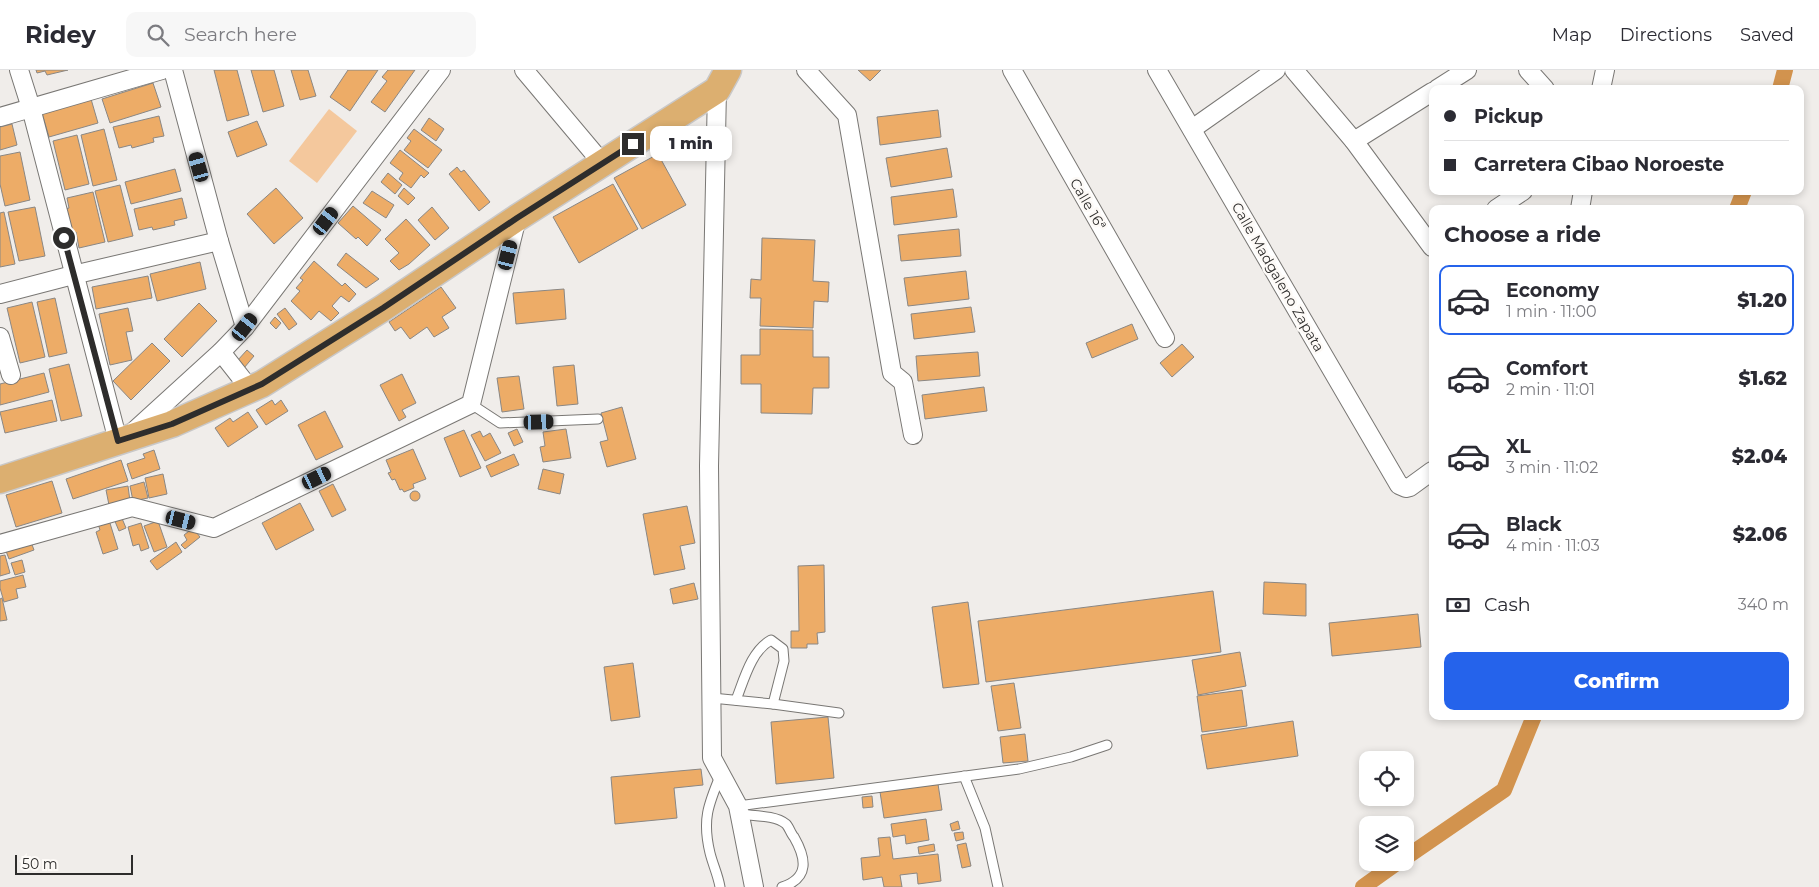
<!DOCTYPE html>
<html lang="en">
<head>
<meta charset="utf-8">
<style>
  body { margin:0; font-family:Montserrat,sans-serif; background:#f7f7f7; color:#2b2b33; height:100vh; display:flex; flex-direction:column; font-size:19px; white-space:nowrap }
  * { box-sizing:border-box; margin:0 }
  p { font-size:16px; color:#7c7c81 }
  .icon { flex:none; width:28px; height:28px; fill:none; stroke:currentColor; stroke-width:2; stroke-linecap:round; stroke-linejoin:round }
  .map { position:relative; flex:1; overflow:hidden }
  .details { position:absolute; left:1429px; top:135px; width:375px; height:515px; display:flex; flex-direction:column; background:#fff; border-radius:10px; box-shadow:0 2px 8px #0003 }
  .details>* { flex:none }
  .hud { position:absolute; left:1429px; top:15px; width:375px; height:110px; border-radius:10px; box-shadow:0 2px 8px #0003; display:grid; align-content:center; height:110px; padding:0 15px; background:#fff }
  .tools { position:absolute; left:1359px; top:681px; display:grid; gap:10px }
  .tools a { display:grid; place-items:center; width:55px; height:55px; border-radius:10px; background:#fff; box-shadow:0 2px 8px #0003; font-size:25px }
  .scale { position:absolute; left:15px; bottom:12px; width:118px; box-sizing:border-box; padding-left:5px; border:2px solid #2e2d2c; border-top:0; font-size:14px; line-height:18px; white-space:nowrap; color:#2e2d2c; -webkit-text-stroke:4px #fdfaf7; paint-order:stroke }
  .end { position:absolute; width:22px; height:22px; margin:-11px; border:6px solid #2e2d2c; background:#fff; box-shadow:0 0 0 2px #fff }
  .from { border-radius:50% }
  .bubble { position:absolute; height:35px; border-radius:10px; background:#fff; box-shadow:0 2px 8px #0003; font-size:16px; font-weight:800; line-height:35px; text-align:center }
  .car { position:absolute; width:15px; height:30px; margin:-15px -8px; border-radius:6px; box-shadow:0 0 4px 1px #0007; background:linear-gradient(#222 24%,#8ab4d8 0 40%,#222 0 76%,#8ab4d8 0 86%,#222 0) }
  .hud b { display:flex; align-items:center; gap:18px; height:48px; font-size:19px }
  .hud b+b { border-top:1px solid #e1e1e2 }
  .hud i { width:12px; height:12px; background:#2b2b33 }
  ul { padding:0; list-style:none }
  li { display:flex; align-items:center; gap:15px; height:70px; margin:0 10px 8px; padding:0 5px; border:2px solid transparent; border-radius:10px }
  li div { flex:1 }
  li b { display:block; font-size:19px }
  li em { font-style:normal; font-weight:800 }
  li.selected { border-color:#2563eb }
  li>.icon { width:45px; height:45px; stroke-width:1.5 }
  h2 { padding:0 15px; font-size:22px; line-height:60px }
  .pay { display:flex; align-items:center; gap:12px; height:55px; padding:0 15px; font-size:19px }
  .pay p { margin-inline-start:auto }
  .cta { display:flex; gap:10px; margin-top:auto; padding:10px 15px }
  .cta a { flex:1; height:58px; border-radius:10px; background:#2563eb; color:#fff; font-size:20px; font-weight:800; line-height:58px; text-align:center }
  header { display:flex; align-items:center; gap:30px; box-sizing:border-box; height:70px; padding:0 25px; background:#fff; border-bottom:1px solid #e1e1e2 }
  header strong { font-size:24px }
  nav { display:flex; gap:28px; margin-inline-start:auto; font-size:18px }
  .search { width:350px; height:45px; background:#f7f7f7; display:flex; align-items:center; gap:12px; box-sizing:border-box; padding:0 18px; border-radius:10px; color:#7c7c81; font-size:19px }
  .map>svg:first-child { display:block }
  .green { fill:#f4c89d }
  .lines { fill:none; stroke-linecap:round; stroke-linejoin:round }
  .canal { stroke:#d2934e; stroke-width:16 }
  .building { fill:#edac67; stroke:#8a8784 }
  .service-casing { stroke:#797774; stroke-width:11 }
  .minor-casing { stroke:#797774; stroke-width:20 }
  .primary-casing { stroke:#c9c8c8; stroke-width:29 }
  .service { stroke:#fff; stroke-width:9 }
  .minor { stroke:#fff; stroke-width:18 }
  .primary { stroke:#dcaf70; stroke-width:26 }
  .route { stroke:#2e2d2c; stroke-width:6 }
  .labels { text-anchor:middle; stroke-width:5; stroke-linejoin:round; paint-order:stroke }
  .street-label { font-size:14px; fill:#2e2d2c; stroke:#fdfaf7 }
</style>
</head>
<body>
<header>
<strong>Ridey</strong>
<div class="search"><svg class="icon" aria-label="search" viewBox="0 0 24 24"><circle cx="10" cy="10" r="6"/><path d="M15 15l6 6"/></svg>Search here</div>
<nav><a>Map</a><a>Directions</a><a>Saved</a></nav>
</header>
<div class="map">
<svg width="1819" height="817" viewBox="0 0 1819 817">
  <rect width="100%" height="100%" fill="#f0edea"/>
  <polygon class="green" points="329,39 357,61 317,113 289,91"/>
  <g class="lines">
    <g class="canal">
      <polyline points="1780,19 1785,0"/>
      <polyline points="1737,139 1744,121"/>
      <polyline points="1405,788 1504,720 1534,646"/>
      <polyline points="1363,817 1398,792"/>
    </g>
  </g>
  <g class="building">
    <polygon points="36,0 68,0 47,5 45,1 37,3"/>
    <polygon points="214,0 237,0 249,45 227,51"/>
    <polygon points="251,0 274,0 284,36 263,42"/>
    <polygon points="291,0 308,0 316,26 300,30"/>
    <polygon points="348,0 378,0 350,41 330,27"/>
    <polygon points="388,0 415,0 385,42 371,32 387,11 382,7"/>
    <polygon points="858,0 881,0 870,11"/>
    <polygon points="153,13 161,37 110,53 102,29"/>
    <polygon points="91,29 98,53 49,67 42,43"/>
    <polygon points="938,40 941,67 880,75 877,47"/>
    <polygon points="159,46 164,66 153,68 154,72 132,78 131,75 119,78 113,57"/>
    <polygon points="429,48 444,59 436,71 421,60"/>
    <polygon points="257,51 267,75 237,87 228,62"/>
    <polygon points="12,54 17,75 0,80 0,57"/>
    <polygon points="104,59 117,110 93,116 81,65"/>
    <polygon points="414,59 442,80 428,98 404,80 411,71 407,68"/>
    <polygon points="77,65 89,114 65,120 53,71"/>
    <polygon points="947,78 952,107 891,117 886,88"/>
    <polygon points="400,80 429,103 424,108 421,105 411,118 399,109 403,103 390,93"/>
    <polygon points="20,82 30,130 5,136 0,114 0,86"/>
    <polygon points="658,84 686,135 642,159 614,108"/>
    <polygon points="457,97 461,102 464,100 490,132 479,141 449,104"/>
    <polygon points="175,99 181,121 131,134 125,112"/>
    <polygon points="388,103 402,115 395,124 381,112"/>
    <polygon points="613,114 638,159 579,193 553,147"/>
    <polygon points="120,115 133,166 108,172 95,121"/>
    <polygon points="276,118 303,148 274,174 247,144"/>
    <polygon points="404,118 415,128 408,135 398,126"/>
    <polygon points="953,119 957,147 894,155 891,127"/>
    <polygon points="372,121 394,135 386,148 363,133"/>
    <polygon points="93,122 105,172 79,178 76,162 71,164 65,139 69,138 67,128"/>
    <polygon points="182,128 187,148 174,151 175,155 153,160 152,157 139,160 134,139"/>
    <polygon points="353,136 381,160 367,176 358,167 356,169 338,153"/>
    <polygon points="35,137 45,186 19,191 8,142"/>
    <polygon points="432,137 449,158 435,170 418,150"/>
    <polygon points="4,142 15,194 0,197 0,143"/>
    <polygon points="406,149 430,175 409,194 399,200 390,191 399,183 385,169"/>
    <polygon points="959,159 961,186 901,191 898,165"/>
    <polygon points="762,168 815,170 813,211 829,212 828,232 814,231 813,258 760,256 761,228 750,228 751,209 761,210"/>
    <polygon points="346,183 379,209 366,218 337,195"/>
    <polygon points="314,191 342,216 345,213 356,224 349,232 341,226 332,236 339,243 331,251 319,241 311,250 291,231 300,221 296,218 303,210 300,208"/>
    <polygon points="200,192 206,219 157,231 150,204"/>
    <polygon points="966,201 969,229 908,236 904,208"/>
    <polygon points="148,206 152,228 96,239 92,217"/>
    <polygon points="441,217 456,238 442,247 449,258 434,267 427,257 410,269 401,257 395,261 389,252"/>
    <polygon points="564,219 566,249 516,254 513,223"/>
    <polygon points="55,228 67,283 49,287 37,232"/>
    <polygon points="32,232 45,287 20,293 7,238"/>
    <polygon points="199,233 217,251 182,287 164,269"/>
    <polygon points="971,237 975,262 914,269 911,244"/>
    <polygon points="128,238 133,261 126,262 132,290 110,295 99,244"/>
    <polygon points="285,238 297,254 289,260 277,244"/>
    <polygon points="275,247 281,253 276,259 270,253"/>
    <polygon points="1132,254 1138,269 1092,288 1086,273"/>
    <polygon points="760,259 813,260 813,287 829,287 829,318 813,318 812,344 761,343 761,314 741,314 741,285 760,285"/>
    <polygon points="152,273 170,291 131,330 113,311"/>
    <polygon points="1182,274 1194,287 1172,307 1160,293"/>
    <polygon points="247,280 254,286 244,298 237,291"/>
    <polygon points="978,282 980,306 918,311 916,286"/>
    <polygon points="69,294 82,346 61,351 49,299"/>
    <polygon points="574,295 578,334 557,336 553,297"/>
    <polygon points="44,303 49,322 0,335 0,314"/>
    <polygon points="402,304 416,333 402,340 406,347 399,351 380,315"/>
    <polygon points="519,306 524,339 502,342 497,308"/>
    <polygon points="984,317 987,341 925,349 922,325"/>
    <polygon points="52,330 57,351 5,363 0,342"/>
    <polygon points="272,330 275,335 281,330 288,341 266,355 256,340"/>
    <polygon points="622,337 636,389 607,397 600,372 608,370 601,343"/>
    <polygon points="325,341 343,377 316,390 298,355"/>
    <polygon points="248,342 258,357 228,377 215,358 230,348 233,352"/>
    <polygon points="517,359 523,372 514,376 508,363"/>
    <polygon points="566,359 571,388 543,392 540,377 545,376 543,362"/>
    <polygon points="464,360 481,398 460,407 444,368"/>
    <polygon points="480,361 483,367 490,363 501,383 485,391 471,365"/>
    <polygon points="413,379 426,409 413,414 414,418 404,422 402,419 400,420 395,409 392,410 388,403 391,402 386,390"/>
    <polygon points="154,380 160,399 132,409 127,394 145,388 143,384"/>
    <polygon points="514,384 519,395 491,407 486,396"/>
    <polygon points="121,390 128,411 73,429 66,409"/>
    <polygon points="543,399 564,404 560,424 538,419"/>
    <polygon points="163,404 167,424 149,428 145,408"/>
    <polygon points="52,411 62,443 16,457 6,425"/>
    <polygon points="144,412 148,428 133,431 130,416"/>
    <polygon points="333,414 346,440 332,447 319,421"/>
    <polygon points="128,416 130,431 109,435 106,420"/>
    <circle cx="415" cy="426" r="5"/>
    <polygon points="300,433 314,460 276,480 262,453"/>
    <polygon points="687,436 695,473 680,476 685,499 654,505 643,444"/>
    <polygon points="121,446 126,458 119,461 114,449"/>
    <polygon points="109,450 118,479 103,484 96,462 100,460 98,454"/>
    <polygon points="158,451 167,477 154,482 144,456"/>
    <polygon points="141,453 149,478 141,481 139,474 133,476 128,457"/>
    <polygon points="193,458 200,467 185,479 181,475 187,470 184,465"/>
    <polygon points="31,472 34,480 9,489 6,481"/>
    <polygon points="176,472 182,482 157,500 150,491"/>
    <polygon points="5,485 10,503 0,506 0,486"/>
    <polygon points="22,490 25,502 15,505 11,493"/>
    <polygon points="824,495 825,562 817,563 818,574 807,574 807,578 791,578 791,561 799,561 798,496"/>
    <polygon points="23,505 26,517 16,519 18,528 4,532 0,518 0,511"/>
    <polygon points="1264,512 1306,514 1306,546 1263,544"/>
    <polygon points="694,513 698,529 673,534 670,519"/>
    <polygon points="1213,521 1221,582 986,612 978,551"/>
    <polygon points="2,528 7,550 0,551 0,529"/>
    <polygon points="968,532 979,614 943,618 932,537"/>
    <polygon points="1418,544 1421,577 1332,586 1329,553"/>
    <polygon points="1240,582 1246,616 1198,625 1192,590"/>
    <polygon points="633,593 640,647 611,651 604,597"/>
    <polygon points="1014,613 1021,658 998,661 991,616"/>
    <polygon points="1242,620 1247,656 1202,662 1197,626"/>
    <polygon points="828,647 834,708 776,714 771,652"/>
    <polygon points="1293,651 1298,686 1207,699 1201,665"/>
    <polygon points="1025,664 1028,691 1003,693 1000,667"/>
    <polygon points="701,699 703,715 674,718 677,748 615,754 611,707"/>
    <polygon points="938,714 942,740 884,748 880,722"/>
    <polygon points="872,726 873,737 863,738 862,727"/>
    <polygon points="926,749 929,770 906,774 905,765 893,767 891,754"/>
    <polygon points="958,751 960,759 952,761 950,754"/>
    <polygon points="963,762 964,769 956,771 954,763"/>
    <polygon points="890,767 893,789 938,784 941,811 918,814 917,803 900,805 902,817 884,817 882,807 863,810 861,788 880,786 878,768"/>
    <polygon points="966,773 971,796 962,798 957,775"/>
    <polygon points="934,774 935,781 919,784 918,777"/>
  </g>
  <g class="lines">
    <g class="service-casing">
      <g id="service">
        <polyline points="471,334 500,353 598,349"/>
        <polyline points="712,628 773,634 839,643"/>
        <path d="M736 630C744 610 751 581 771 570L783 579 784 591 773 634"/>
        <polyline points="964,706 985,758 998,817"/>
        <polyline points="738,736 1019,699 1071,687 1107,675"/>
        <path d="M740 744C753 746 775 745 786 754 789 757 791 764 794 767 806 788 810 808 782 817"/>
        <path d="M720 817C718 805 713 795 710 783 702 750 708 735 721 704"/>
      </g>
    </g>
    <g class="minor-casing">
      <g id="minor">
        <polyline points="19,0 31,38 118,371"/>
        <polyline points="173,0 219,171 245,257"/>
        <polyline points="524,0 603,94"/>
        <polyline points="806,0 847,45 892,303 903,312 913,365"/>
        <polyline points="1012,0 1165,268"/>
        <polyline points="1157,0 1399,415 1406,418 1410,417 1432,401"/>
        <polyline points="1294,0 1354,71 1432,177"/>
        <polyline points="1528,0 1545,19"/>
        <polyline points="1437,19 1467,0"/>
        <polyline points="1601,19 1605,0"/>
        <polyline points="717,20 709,396 712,688 738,736 754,817"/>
        <polyline points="0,47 162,0"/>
        <polyline points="1192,59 1276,0"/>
        <polyline points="1354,71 1432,22"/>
        <polyline points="1496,139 1523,121"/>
        <polyline points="1580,139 1583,121"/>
        <polyline points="0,224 73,205 219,171"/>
        <polyline points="0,267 11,305"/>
        <polyline points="221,282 250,319"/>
        <polyline points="131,364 221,282 245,257 441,0"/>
        <polyline points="0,474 132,437 214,458 471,334 517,148"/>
      </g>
    </g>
    <g class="primary-casing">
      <polyline id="primary" points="0,410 172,354 262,314 383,238 517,148 717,20 728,0"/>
    </g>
    <use href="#service" class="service"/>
    <use href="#minor" class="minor"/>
    <use href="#primary" class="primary"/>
  </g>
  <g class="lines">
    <polyline class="route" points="64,168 118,371 172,354 262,314 383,238 517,148 633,74"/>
  </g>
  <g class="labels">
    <g class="street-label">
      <text transform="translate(1088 134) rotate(60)" y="5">Calle 16ª</text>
      <text transform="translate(1278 207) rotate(60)" y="5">Calle Madgaleno Zapata</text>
    </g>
  </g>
</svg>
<div class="tools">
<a><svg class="icon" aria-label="locate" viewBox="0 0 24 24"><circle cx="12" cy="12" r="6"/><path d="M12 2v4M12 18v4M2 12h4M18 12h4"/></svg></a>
<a><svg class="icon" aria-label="layers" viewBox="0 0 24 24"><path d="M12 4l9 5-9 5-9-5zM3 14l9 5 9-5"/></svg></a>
</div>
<div class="scale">50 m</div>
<i class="end from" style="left:64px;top:168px"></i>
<i class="end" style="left:633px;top:74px"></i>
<div class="bubble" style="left:650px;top:56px;width:82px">1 min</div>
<i class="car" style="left:199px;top:97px;rotate:344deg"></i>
<i class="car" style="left:326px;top:151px;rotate:37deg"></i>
<i class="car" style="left:508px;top:185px;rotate:14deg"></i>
<i class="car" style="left:245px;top:257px;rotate:38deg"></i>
<i class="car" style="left:539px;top:352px;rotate:88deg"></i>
<i class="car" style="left:317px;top:408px;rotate:64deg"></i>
<i class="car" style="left:181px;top:450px;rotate:104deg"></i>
<div class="hud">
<b><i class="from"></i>Pickup</b>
<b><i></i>Carretera Cibao Noroeste</b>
</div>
<section class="details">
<h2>Choose a ride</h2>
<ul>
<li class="selected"><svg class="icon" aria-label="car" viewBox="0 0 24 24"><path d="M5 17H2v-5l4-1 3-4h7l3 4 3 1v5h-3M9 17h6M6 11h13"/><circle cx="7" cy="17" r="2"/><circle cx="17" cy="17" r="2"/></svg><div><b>Economy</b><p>1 min · 11:00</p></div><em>$1.20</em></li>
<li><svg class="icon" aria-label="car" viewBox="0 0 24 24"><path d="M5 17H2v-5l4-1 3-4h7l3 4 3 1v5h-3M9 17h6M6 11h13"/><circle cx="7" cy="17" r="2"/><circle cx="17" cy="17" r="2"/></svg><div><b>Comfort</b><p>2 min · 11:01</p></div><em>$1.62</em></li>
<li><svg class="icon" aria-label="car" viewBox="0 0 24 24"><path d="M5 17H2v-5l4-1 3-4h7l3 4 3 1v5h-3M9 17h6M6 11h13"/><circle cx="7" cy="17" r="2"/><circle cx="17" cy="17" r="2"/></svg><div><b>XL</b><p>3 min · 11:02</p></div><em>$2.04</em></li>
<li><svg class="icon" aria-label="car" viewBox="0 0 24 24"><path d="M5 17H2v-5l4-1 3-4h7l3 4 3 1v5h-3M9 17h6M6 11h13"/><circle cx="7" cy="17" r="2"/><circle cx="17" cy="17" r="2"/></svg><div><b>Black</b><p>4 min · 11:03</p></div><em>$2.06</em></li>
</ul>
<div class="pay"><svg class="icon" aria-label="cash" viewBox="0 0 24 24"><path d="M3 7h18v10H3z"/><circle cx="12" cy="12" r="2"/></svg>Cash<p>340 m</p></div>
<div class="cta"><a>Confirm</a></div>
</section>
</div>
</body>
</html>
